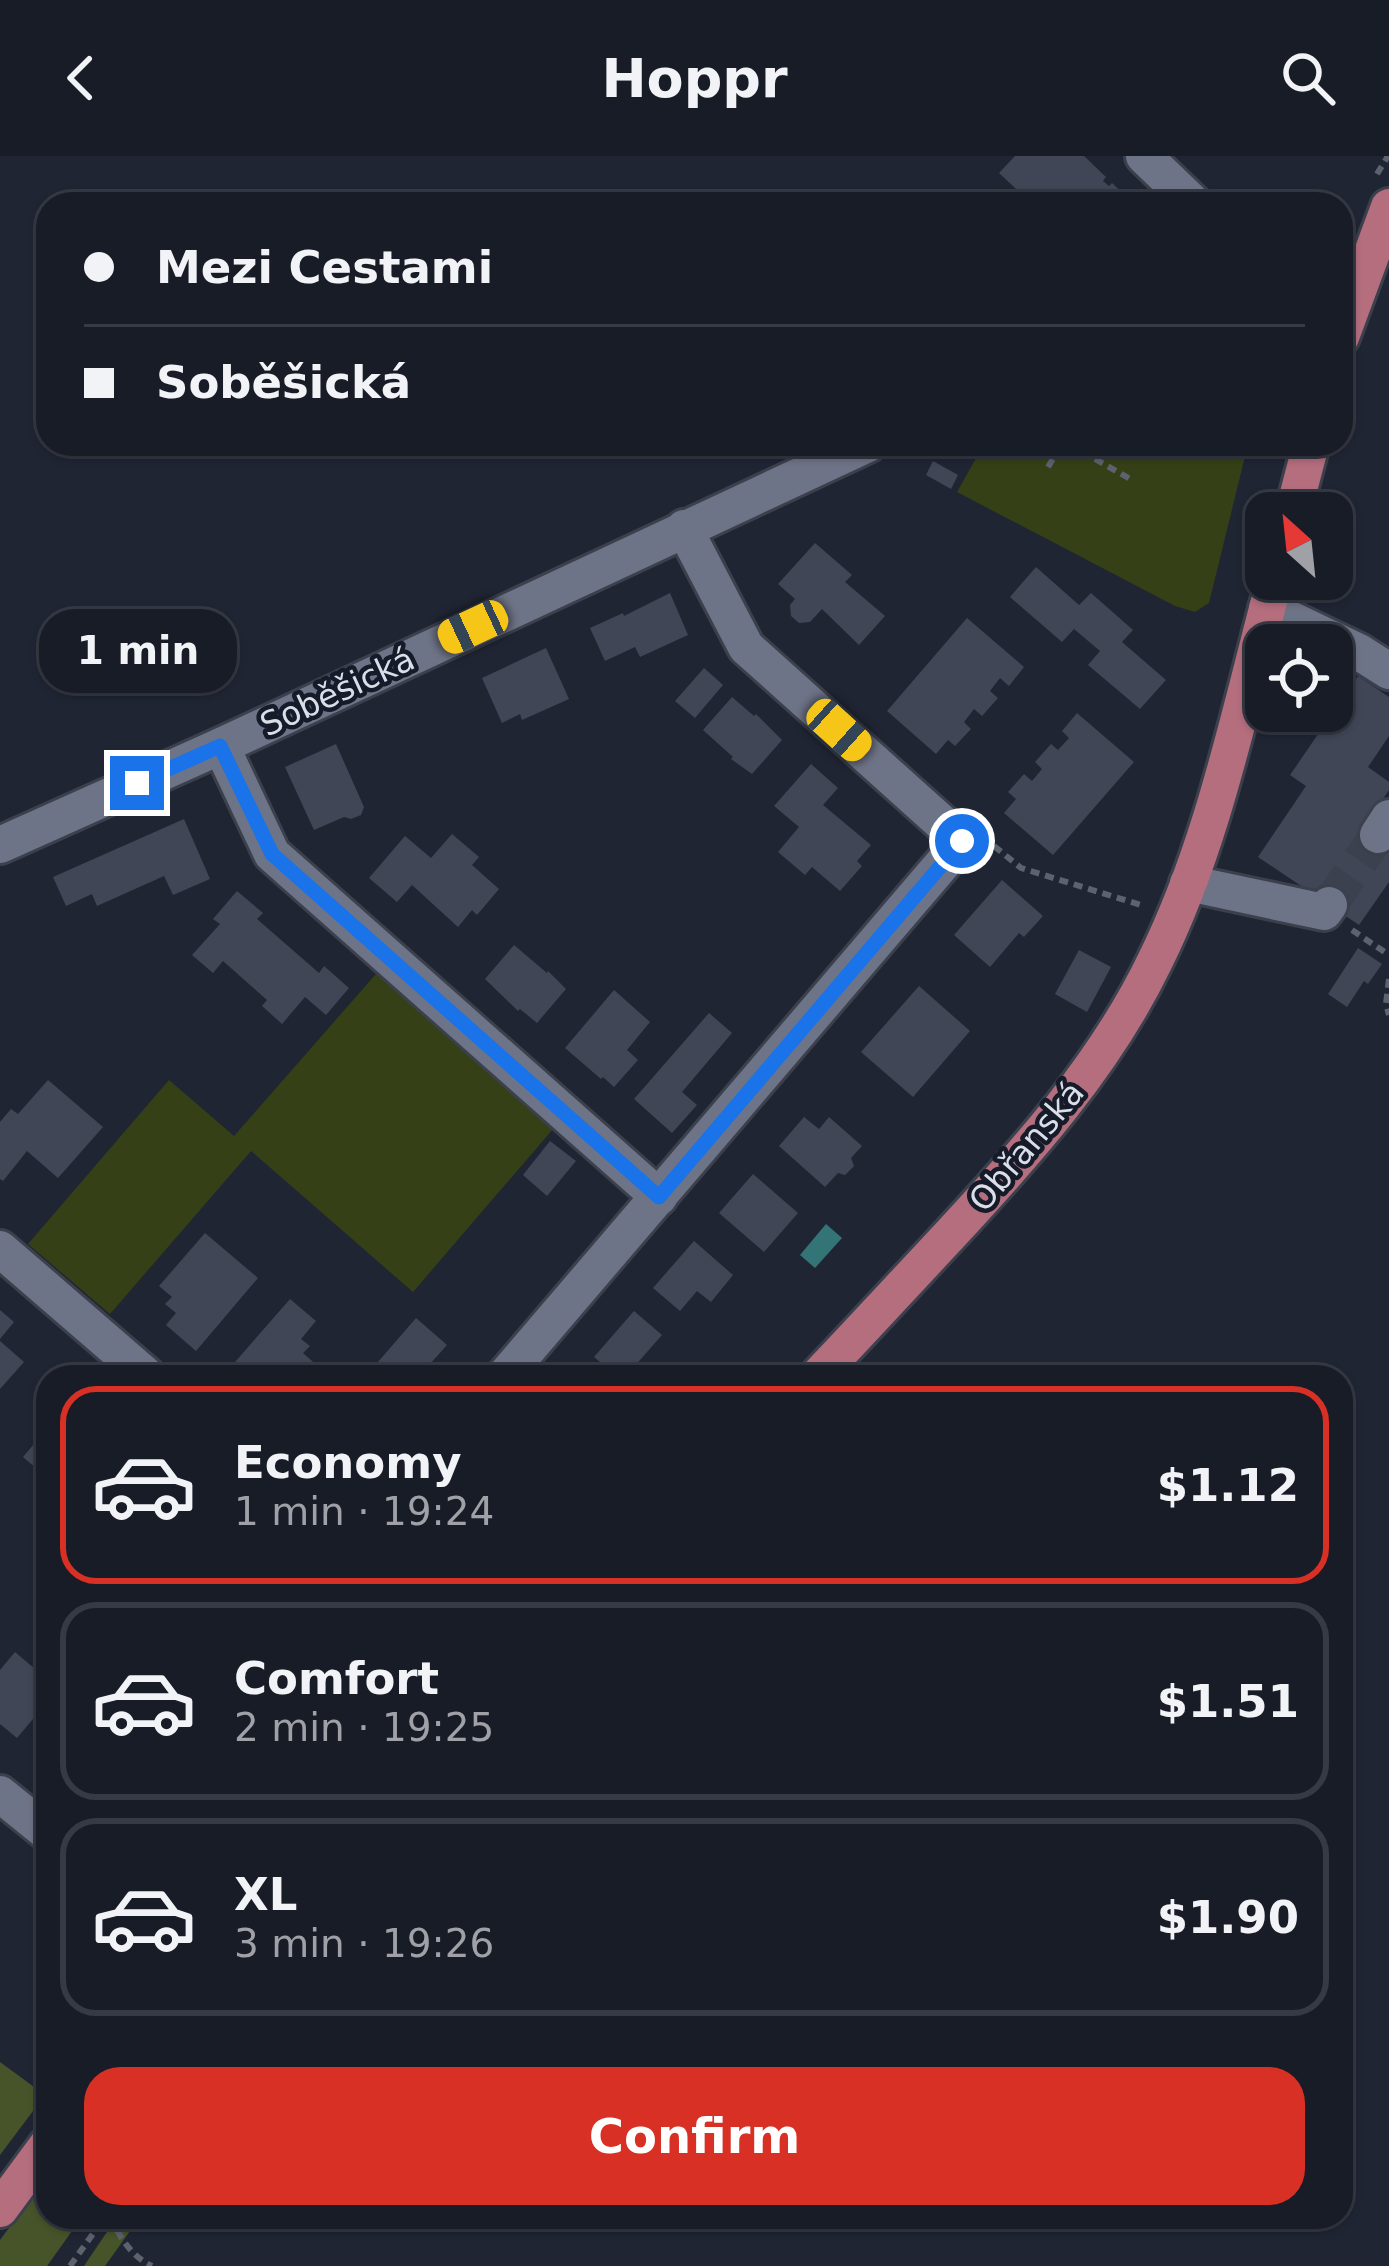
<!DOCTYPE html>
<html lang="en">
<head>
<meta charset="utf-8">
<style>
  body { margin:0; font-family:"DejaVu Sans",sans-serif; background:#21252f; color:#f1f3f6; height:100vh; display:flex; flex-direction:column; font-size:45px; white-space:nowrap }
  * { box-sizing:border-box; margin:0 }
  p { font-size:39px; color:#9fa1a7 }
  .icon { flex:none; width:66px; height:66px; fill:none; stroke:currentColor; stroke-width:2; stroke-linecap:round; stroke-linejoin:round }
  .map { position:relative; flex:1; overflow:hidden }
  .drawer { position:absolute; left:36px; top:1209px; width:1317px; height:864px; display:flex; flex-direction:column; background:#181c27; border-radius:36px; box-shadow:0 3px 9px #0004,0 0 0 3px #363a44 }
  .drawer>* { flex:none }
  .guide { position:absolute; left:36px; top:36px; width:1317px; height:264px; border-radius:36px; box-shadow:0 3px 9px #0004,0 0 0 3px #363a44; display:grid; align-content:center; height:264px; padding:0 48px; background:#181c27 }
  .needle { width:78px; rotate:333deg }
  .fabs { position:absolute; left:1245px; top:336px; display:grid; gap:24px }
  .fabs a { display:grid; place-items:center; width:108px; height:108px; border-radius:24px; background:#181c27; box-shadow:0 3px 9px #0004,0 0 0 3px #363a44; font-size:60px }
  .end { position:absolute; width:54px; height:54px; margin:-27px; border:15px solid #1a73e8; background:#fff; box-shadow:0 0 0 6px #fff }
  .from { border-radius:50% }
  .bubble { position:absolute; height:84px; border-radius:36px; background:#181c27; box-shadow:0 3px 9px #0004,0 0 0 3px #363a44; font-size:39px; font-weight:700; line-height:84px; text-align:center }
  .car { position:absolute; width:36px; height:72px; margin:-36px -18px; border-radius:15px; box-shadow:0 0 9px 3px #0007; background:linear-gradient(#f5c518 24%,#345 0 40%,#f5c518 0 76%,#345 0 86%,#f5c518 0) }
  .guide b { display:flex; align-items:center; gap:42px; height:114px; font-size:45px }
  .guide b+b { border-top:3px solid #363a44 }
  .guide i { width:30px; height:30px; background:#f1f3f6 }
  ul { padding:21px 0 0; list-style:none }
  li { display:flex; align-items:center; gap:36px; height:198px; margin:0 24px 18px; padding:0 24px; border:6px solid #363a44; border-radius:36px }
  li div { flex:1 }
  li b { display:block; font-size:45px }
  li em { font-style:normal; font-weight:700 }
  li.on { border-color:#d93025 }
  li>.icon { width:108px; height:108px; stroke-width:1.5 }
  .action { display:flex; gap:24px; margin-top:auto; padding:24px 48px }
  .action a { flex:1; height:138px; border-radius:36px; background:#d93025; color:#fff; font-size:48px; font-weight:700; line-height:138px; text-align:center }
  header { display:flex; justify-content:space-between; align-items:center; height:156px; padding:0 48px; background:#181c27; font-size:54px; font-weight:700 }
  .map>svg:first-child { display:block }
  .green { fill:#354017 }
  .forest { fill:#475429 }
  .water { fill:#337477 }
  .building { fill:#404656 }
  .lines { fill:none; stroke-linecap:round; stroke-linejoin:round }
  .minor-tunnel { stroke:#3c414f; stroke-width:36; stroke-dasharray:36 18; stroke-linecap:butt }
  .minor-casing { stroke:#3b404c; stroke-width:42 }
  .major-casing { stroke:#3b404c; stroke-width:42 }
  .path { stroke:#5d626f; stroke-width:6; stroke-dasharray:9 6; stroke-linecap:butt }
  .minor { stroke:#6e7487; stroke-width:36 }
  .major { stroke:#b46e7e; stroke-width:36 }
  .route { stroke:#1a73e8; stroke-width:15 }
  .labels { text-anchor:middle; stroke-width:9; stroke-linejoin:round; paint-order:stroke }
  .street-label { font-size:33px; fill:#dadee8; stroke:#161b2a }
</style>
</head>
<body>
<header><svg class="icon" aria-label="back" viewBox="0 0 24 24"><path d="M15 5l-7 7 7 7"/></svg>Hoppr<svg class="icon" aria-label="search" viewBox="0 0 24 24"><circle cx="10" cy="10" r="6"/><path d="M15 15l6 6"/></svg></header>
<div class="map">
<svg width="1389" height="2110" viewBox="0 0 1389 2110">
  <rect width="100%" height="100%" fill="#202534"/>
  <g class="green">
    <polygon points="984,288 1248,288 1209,447 1195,456 1175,450 957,336"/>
    <polygon points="376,818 553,973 413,1136 251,995 110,1158 28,1088 169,924 234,980"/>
  </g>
  <g class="forest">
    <polygon points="0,1906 45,1939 0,1999"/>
    <polygon points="48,2020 48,2061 82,2061 47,2110 0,2110 0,2084"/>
    <polygon points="117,2061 140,2061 105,2110 84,2110"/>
  </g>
  <polygon class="water" points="826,1068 842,1082 815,1112 800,1099"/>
  <g class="building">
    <polygon points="1015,0 1084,0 1106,21 1103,25 1109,30 1112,27 1135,48 1032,48 999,17"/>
    <polygon points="933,305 958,319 951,333 926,319"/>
    <polygon points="815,387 852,419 845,426 885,460 859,489 822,453 810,466 799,467 791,460 790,449 795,443 778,428"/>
    <polygon points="1036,411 1079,449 1091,437 1133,474 1122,486 1166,524 1140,553 1088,509 1100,495 1074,473 1062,486 1010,441"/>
    <polygon points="670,437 688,479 640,501 635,491 605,505 590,472 623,457 624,460"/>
    <polygon points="967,462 1024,511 1009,530 1000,522 990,535 998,542 982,560 974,553 964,566 971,573 955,590 948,584 936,598 887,555"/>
    <polygon points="546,492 569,543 522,564 520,558 502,567 482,522"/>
    <polygon points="704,512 723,529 695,562 675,545"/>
    <polygon points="1358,520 1389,541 1389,580 1368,611 1389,626 1389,634 1364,670 1389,686 1389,726 1359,769 1258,701 1306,630 1290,619"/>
    <polygon points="732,541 754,560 756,558 782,584 752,618 731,603 733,601 703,574"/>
    <polygon points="1077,557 1134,606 1053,699 1004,657 1016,643 1008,636 1024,618 1032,625 1042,613 1035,606 1051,588 1058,594 1069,582 1062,575"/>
    <polygon points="336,588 364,651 361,659 351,663 344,661 314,674 285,611"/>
    <polygon points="811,608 838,632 823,649 871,689 857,705 862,710 840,735 812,711 805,719 778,696 799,671 774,650"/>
    <polygon points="184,663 210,723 173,739 164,720 97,750 92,738 66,750 53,721"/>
    <polygon points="452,678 479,701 472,709 499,733 477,759 472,754 458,771 412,729 397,746 369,722 405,680 431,702"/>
    <polygon points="1002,724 1043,760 1024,781 1019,777 990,811 954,779"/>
    <polygon points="237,735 263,757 257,763 319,817 324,810 349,832 326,859 305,841 282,868 262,850 267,844 223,805 213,817 192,799 220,768 213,763"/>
    <polygon points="514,789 547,817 548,815 566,833 537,867 520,853 518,855 485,823"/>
    <polygon points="1358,792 1382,808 1368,828 1364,825 1347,851 1328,838"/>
    <polygon points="1079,794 1111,811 1087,856 1055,838"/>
    <polygon points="919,830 970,875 913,941 861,896"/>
    <polygon points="614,834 650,866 627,894 638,904 614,931 603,921 601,923 565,892"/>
    <polygon points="709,857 732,877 682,936 697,949 672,977 634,943"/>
    <polygon points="48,924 103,971 58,1022 27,995 3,1025 0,1023 0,966 11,953 18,958"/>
    <polygon points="804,961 819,973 829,961 862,990 851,1002 854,1010 845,1019 838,1017 825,1031 779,990"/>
    <polygon points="550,985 576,1005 547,1040 523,1019"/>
    <polygon points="753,1018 798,1057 764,1096 719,1057"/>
    <polygon points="205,1077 258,1122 196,1195 166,1169 176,1157 165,1148 172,1141 159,1130"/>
    <polygon points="694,1085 733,1119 711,1146 697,1135 680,1155 653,1132"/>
    <polygon points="290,1143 316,1165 301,1183 310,1190 303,1197 321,1213 314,1221 222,1221"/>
    <polygon points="0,1154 14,1166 0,1183"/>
    <polygon points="634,1155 662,1179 625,1221 618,1221 594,1201"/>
    <polygon points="416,1162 447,1189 430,1208 439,1215 434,1221 365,1221"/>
    <polygon points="0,1185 24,1206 0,1233"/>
    <polygon points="48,1262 48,1315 44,1319 23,1301 45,1275 41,1271"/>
    <polygon points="15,1496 48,1524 48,1545 17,1582 0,1568 0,1514"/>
  </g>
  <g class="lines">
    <polyline class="minor-tunnel" points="1329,749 1378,679"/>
    <g class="minor-casing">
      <g id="minor">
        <polyline points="1144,0 1194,48"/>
        <polyline points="1267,452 1359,496 1389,515"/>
        <polyline points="221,590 272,698 659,1041"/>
        <polyline points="1378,679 1389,662"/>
        <polyline points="0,689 221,590 868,288"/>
        <polyline points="1188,727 1324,756 1329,749"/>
        <polyline points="0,1093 148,1221"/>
        <polyline points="504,1221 962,685 746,491 684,372"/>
        <polyline points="0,1638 48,1677"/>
      </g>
    </g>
    <g class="major-casing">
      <g id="major">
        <polyline points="1341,181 1389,51"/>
        <polyline points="1293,357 1311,288"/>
        <path d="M817 1221C861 1175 904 1128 948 1081 1026 997 1105 909 1155 805 1214 686 1240 551 1275 423"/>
        <polyline points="0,2053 48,1988"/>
      </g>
    </g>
    <g class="path">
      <polyline points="1377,18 1388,0"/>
      <polyline points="1069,288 1132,324"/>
      <polyline points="1048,311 1062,288"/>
      <polyline points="994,690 1021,712 1141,749"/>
      <polyline points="1352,774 1389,799"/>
      <polyline points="1389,823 1386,848 1389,859"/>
      <path d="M111 2061C120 2082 131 2100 152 2110"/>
      <polyline points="70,2110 105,2061"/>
    </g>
    <use href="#minor" class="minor"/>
    <use href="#major" class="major"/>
  </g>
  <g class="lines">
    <polyline class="route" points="137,627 220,590 272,698 659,1041 962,685"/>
  </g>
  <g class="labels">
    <g class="street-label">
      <text transform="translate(337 535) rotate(-25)" y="12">Soběšická</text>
      <text transform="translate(1026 990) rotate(-50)" y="12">Obřanská</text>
    </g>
  </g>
</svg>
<div class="fabs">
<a><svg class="needle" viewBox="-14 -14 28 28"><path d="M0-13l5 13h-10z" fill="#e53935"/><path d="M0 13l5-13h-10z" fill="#9fa1a7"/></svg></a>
<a><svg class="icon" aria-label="locate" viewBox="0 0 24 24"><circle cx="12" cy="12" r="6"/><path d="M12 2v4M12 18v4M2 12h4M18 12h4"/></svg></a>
</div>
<i class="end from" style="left:962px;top:685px"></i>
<i class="end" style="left:137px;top:627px"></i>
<div class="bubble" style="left:39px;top:453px;width:198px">1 min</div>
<i class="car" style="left:473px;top:471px;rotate:245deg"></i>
<i class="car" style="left:839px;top:574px;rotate:132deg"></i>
<div class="guide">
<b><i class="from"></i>Mezi Cestami</b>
<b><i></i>Soběšická</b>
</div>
<section class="drawer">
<ul>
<li class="on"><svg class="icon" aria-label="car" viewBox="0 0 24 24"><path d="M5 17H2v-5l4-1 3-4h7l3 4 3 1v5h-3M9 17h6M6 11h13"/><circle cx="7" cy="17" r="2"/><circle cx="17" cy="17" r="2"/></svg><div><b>Economy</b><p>1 min · 19:24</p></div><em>$1.12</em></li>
<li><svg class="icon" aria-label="car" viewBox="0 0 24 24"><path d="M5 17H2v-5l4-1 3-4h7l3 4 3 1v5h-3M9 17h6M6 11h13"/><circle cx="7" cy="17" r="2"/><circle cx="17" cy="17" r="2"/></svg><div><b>Comfort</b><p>2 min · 19:25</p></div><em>$1.51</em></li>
<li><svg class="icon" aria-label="car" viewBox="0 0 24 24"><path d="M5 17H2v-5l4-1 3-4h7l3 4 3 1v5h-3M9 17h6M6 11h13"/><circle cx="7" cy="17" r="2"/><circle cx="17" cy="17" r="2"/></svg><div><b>XL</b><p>3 min · 19:26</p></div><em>$1.90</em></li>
</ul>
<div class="action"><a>Confirm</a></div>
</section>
</div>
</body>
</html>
